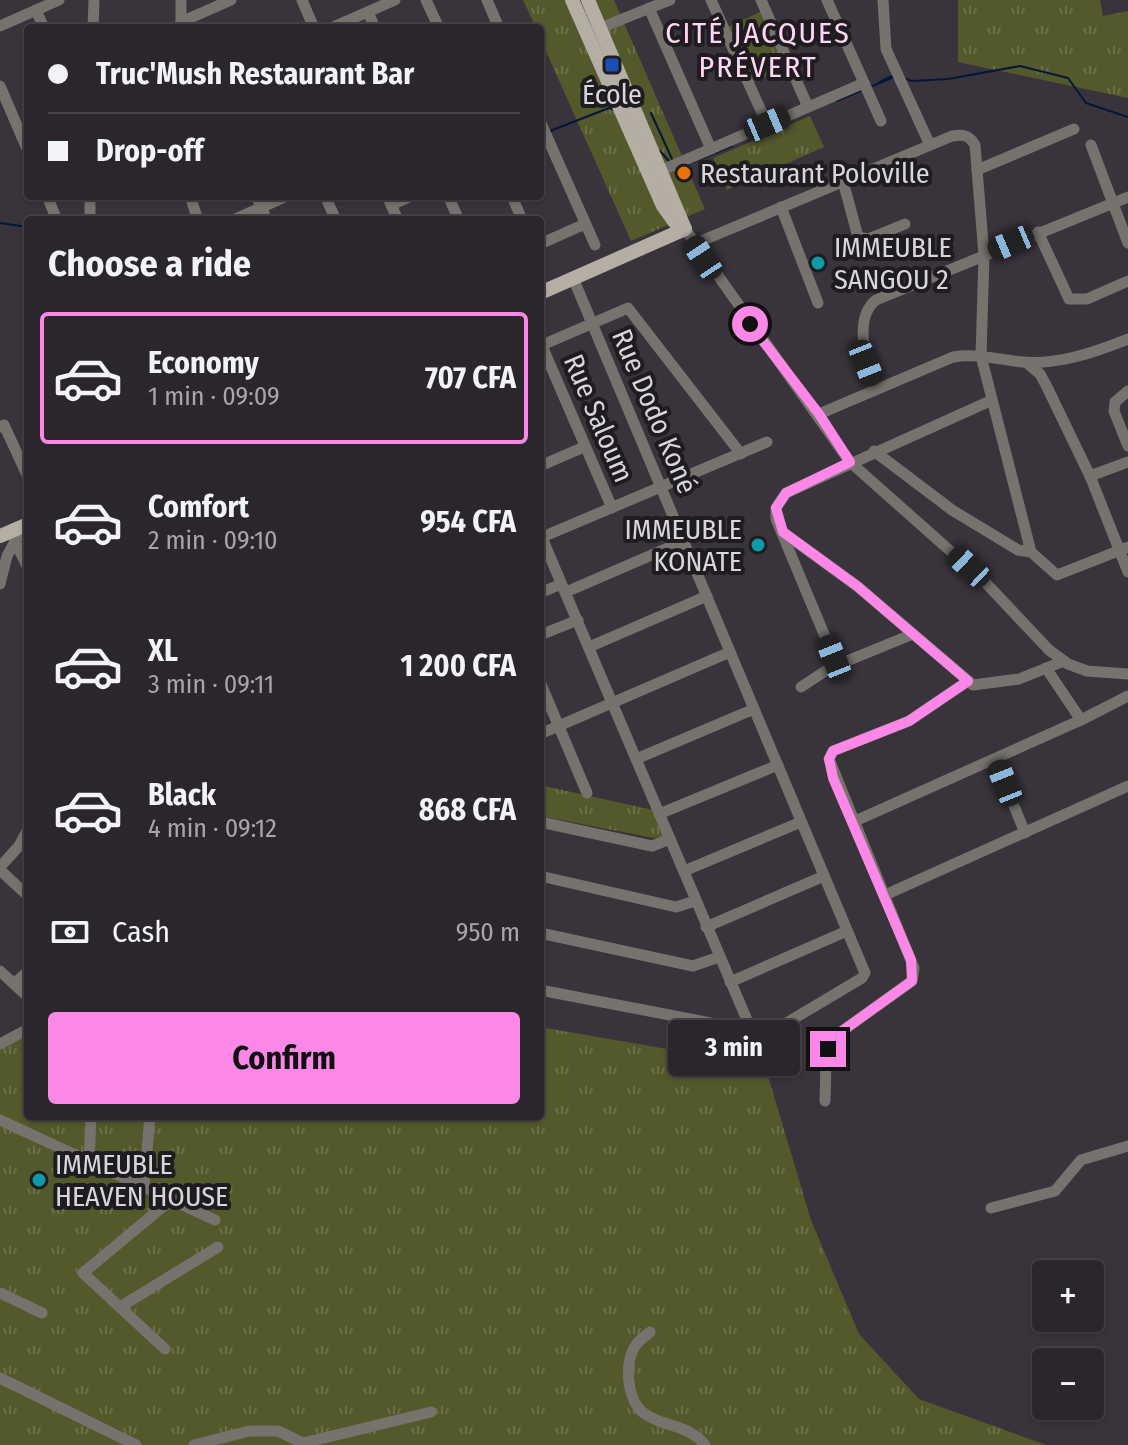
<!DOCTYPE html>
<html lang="en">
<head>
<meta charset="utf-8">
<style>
  body { margin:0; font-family:"Fira Sans Condensed",sans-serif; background:#373239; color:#f1f3f6; height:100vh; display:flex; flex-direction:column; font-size:30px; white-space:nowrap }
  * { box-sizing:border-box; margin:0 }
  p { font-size:26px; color:#a6a5aa }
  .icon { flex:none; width:44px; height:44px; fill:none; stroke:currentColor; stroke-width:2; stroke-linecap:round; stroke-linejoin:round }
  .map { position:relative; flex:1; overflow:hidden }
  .details { position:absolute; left:24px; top:216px; width:520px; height:904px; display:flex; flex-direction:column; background:#2b262d; border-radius:8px; box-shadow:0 2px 6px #0004,0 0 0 2px #474349 }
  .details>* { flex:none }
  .guide { position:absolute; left:24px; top:24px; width:520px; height:176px; border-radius:8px; box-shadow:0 2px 6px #0004,0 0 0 2px #474349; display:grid; align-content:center; height:176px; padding:0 24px; background:#2b262d }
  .fabs { position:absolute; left:1032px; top:1260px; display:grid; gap:16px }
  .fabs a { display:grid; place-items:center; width:72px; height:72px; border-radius:8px; background:#2b262d; box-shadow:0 2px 6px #0004,0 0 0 2px #474349; font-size:40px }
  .end { position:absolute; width:36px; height:36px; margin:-18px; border:10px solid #fb87e6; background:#111; box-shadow:0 0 0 4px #111 }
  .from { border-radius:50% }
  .bubble { position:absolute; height:56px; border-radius:8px; background:#2b262d; box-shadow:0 2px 6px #0004,0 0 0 2px #474349; font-size:26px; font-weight:700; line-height:56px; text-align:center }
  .car { position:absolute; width:24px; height:48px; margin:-24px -12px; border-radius:10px; box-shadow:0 0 6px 2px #0007; background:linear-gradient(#222 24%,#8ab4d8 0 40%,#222 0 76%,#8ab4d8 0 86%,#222 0) }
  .guide b { display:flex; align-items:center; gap:28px; height:76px; font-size:30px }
  .guide b+b { border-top:2px solid #474349 }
  .guide i { width:20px; height:20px; background:#f1f3f6 }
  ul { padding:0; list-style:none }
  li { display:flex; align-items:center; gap:24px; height:132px; margin:0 16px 12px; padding:0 8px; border:4px solid transparent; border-radius:8px }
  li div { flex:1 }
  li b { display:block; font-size:30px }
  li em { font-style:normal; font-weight:700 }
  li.on { border-color:#fb87e6 }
  li>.icon { width:72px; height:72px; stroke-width:1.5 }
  h2 { padding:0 24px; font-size:36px; line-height:96px }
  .pay { display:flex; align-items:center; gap:20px; height:88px; padding:0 24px; font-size:30px }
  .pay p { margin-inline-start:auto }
  .action { display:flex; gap:16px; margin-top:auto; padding:16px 24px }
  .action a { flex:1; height:92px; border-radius:8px; background:#fb87e6; color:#111; font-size:32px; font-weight:700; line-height:92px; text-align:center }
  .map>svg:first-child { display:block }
  .grass { fill:url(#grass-tufts) }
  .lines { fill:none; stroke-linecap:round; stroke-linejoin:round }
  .stream { stroke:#051738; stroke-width:2 }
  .minor { stroke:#76736e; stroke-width:11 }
  .major { stroke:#b4aea5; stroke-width:14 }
  .route { stroke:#fb87e6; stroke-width:10 }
  .transit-dot { fill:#1a4fb4; stroke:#1f1c20; stroke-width:3 }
  .food-dot { fill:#e8710a; stroke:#1f1c20; stroke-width:3 }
  .culture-dot { fill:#0f9aa8; stroke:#1f1c20; stroke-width:3 }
  .labels { text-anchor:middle; stroke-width:8; stroke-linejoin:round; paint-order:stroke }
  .poi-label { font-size:28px; fill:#d9d6db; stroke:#1f1c20; text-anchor:start }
  .street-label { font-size:28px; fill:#d9d6db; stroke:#1f1c20 }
  .neighbourhood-label { font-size:30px; letter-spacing:2px; fill:#fed6f5; stroke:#1f1c20 }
</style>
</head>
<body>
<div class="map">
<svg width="1128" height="1445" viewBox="0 0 1128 1445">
  <defs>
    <pattern id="grass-tufts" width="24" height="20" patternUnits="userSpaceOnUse" patternTransform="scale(2)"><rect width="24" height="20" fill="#54592c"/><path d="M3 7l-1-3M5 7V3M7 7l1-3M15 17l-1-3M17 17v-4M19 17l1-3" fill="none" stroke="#6c704a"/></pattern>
  </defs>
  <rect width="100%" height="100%" fill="#39333c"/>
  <g class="grass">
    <polygon points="523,0 614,0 705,209 631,241 540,38 540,28 536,28"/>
    <polygon points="958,0 1100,0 1103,16 1128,11 1128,98 958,62"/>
    <polygon points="762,11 788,67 753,82 728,27"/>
    <polygon points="810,116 824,147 727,190 713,158"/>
    <polygon points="540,785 653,810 664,836 654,838 540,816"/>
    <polygon points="540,1027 765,1066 811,1220 859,1334 919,1399 1046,1445 0,1445 0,1049 28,1035 28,1116 540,1116"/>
  </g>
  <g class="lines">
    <g class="stream">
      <polyline points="903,78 912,81 948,79 1020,66 1068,78 1086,103 1128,117"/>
      <polyline points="880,82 892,76"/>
      <polyline points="870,87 894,77"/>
      <polyline points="837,101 860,91"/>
      <polyline points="651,113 672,159"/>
      <polyline points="550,131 609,108 615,110"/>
      <polyline points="660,151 669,161"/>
      <polyline points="676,169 732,146"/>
      <polyline points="221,220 231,215"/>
      <polyline points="0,223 28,227"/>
    </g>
    <g class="minor">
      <polyline points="181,0 181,27"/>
      <polyline points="302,0 314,28"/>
      <polyline points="426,0 439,28"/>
      <polyline points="487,0 499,28"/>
      <polyline points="711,0 767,124"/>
      <polyline points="761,0 808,107"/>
      <polyline points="827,0 881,121"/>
      <polyline points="883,0 886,49 930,145"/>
      <polyline points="649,8 711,149"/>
      <polyline points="36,10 44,28"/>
      <polyline points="368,12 375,28"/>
      <polyline points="181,22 231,0"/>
      <polyline points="0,26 59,0"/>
      <polyline points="93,28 94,0"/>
      <polyline points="331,28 395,0"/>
      <polyline points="600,28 670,0"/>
      <polyline points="0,86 28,151"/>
      <polyline points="540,121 595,245"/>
      <polyline points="1091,145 1128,243"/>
      <polyline points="662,170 864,83"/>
      <polyline points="977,170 1074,129"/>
      <polyline points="843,181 858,237 868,239 905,224"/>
      <polyline points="47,196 57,220"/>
      <polyline points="190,196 198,220"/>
      <polyline points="256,196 267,220"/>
      <polyline points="325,196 336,220"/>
      <polyline points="387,196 398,220"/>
      <polyline points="448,196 459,220"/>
      <polyline points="512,196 522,220"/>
      <polyline points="391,205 412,196"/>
      <polyline points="781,207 818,303"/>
      <polyline points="90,220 90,196"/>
      <polyline points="233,220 287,196"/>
      <polyline points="685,229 850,462 983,580 1049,650 1068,664 1087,671 1128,674"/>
      <polyline points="1038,232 1069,299 1087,299 1128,281"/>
      <polyline points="540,244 585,224"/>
      <path d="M694 244 952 136C963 134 969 135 975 145L984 255 981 356 1031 552 1018 550 952 510 874 451"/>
      <polyline points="540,346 628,308 741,454"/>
      <polyline points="542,346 612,508"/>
      <polyline points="1027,363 1040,374 1047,387 1090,476 1128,572"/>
      <path d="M876 389C867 365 852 319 876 300L1128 197"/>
      <polyline points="1128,391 1115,402 1114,411 1128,446"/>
      <path d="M819 414 953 357C977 353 1000 360 1023 362 1059 365 1095 352 1128 339"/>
      <polyline points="0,427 4,425 28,477"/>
      <polyline points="540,466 584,447"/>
      <polyline points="1090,476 1128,462"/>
      <polyline points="784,533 857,586 973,685 1019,679 1064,661"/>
      <polyline points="540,538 767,442"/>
      <polyline points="542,538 753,1034"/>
      <polyline points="14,539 28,568"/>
      <polyline points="1031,552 1057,575 1128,547"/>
      <polyline points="0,584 7,556 23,527"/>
      <polyline points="566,592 684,541"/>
      <polyline points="540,593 561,584"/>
      <polyline points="913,634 847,661 839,662 834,658 776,519 776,508 786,493 990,401"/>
      <polyline points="540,635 578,620"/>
      <polyline points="589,647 707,596"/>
      <polyline points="1046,668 1081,720"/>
      <polyline points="540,682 587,793"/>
      <polyline points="801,687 839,662"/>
      <polyline points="540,734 730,652"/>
      <polyline points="636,759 754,709"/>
      <polyline points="995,759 1025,833"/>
      <polyline points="659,814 778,765"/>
      <polyline points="540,822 652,846 670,839"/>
      <polyline points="853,822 1081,720 1128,696"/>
      <polyline points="0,867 19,846 28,829"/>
      <polyline points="0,870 28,896"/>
      <polyline points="684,871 801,822"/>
      <polyline points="540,876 676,907 695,901"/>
      <polyline points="885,895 1128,786"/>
      <polyline points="706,927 824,876"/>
      <polyline points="540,933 693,966 719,957"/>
      <polyline points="0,971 28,997"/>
      <polyline points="730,982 847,931"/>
      <polyline points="14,984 28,971"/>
      <polyline points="540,990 768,1034 862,978 865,973 573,278"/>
      <polyline points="0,1044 28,1029"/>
      <polyline points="825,1101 826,1062 831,1039 912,981 914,968 829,759 833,751 909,721 968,681"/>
      <polyline points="0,1120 215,1220"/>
      <polyline points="89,1162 91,1116"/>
      <polyline points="144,1185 150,1116"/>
      <polyline points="991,1208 1055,1191 1081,1160 1128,1146"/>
      <polyline points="0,1293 42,1313"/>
      <polyline points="120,1307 218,1247"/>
      <path d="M650 1332C646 1336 639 1340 636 1345 623 1362 627 1402 645 1414 666 1428 688 1424 705 1445"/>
      <polyline points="165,1349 83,1273 172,1199"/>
      <polyline points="0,1378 136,1445"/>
      <polyline points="194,1445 249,1431 278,1431 303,1443 431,1412"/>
    </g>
    <g class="major">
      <polyline points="572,0 663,206 676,224 685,229"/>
      <polyline points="588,0 685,229"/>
      <polyline points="540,293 685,229"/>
      <polyline points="0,536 28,524"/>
    </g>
  </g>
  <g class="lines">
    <polyline class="route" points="750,324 819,414 850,462 786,493 776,508 783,532 857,586 968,681 909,721 833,751 829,759 833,778 911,960 912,981 831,1039 828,1049"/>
  </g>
  <rect class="transit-dot" x="604" y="57" width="16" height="16" rx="4"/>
  <circle class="food-dot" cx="684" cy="173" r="8"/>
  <g class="culture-dot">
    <circle cx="818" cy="263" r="8"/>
    <circle cx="758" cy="545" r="8"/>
    <circle cx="39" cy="1180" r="8"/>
  </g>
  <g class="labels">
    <g class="poi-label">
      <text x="612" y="104" text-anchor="middle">École</text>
      <text x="700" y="183">Restaurant Poloville</text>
      <text x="834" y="257">IMMEUBLE<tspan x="834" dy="32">SANGOU 2</tspan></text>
      <text x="742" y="539" text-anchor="end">IMMEUBLE<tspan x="742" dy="32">KONATE</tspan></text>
      <text x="55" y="1174">IMMEUBLE<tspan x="55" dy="32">HEAVEN HOUSE</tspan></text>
    </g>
    <g class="street-label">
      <text transform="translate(655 411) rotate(67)" y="10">Rue Dodo Koné</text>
      <text transform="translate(599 418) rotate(67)" y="10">Rue Saloum</text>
    </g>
    <g class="neighbourhood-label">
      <text x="758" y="43">CITÉ JACQUES<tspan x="758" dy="34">PRÉVERT</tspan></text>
    </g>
  </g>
</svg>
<div class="fabs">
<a>+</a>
<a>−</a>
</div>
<i class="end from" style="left:750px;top:324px"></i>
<i class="end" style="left:828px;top:1049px"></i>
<div class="bubble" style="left:668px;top:1020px;width:132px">3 min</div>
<i class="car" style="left:767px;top:124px;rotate:67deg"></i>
<i class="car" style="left:1011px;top:243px;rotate:247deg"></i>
<i class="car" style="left:703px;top:258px;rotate:327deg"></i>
<i class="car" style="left:866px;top:363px;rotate:158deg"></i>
<i class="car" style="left:969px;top:567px;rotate:313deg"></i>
<i class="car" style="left:834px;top:658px;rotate:338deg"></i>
<i class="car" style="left:1005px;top:783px;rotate:338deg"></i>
<div class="guide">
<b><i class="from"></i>Truc'Mush Restaurant Bar</b>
<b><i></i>Drop-off</b>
</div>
<section class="details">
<h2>Choose a ride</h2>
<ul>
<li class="on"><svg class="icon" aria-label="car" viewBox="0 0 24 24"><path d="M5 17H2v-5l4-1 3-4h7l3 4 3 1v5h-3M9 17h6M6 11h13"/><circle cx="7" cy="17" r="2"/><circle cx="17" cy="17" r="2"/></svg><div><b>Economy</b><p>1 min · 09:09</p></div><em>707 CFA</em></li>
<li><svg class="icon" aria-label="car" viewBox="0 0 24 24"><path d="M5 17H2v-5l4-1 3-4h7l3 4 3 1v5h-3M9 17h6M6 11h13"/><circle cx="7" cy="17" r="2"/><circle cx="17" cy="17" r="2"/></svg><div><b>Comfort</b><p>2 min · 09:10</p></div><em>954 CFA</em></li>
<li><svg class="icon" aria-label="car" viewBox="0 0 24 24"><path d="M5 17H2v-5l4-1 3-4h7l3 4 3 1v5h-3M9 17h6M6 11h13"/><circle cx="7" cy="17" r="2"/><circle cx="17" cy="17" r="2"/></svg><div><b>XL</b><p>3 min · 09:11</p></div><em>1 200 CFA</em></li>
<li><svg class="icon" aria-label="car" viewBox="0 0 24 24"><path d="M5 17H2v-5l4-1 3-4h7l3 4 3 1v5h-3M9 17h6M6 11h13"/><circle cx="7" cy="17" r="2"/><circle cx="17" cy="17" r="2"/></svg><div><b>Black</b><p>4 min · 09:12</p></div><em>868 CFA</em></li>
</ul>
<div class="pay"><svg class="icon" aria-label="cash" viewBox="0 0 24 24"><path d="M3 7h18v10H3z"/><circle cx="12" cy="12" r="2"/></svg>Cash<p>950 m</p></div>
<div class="action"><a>Confirm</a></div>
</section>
</div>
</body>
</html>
